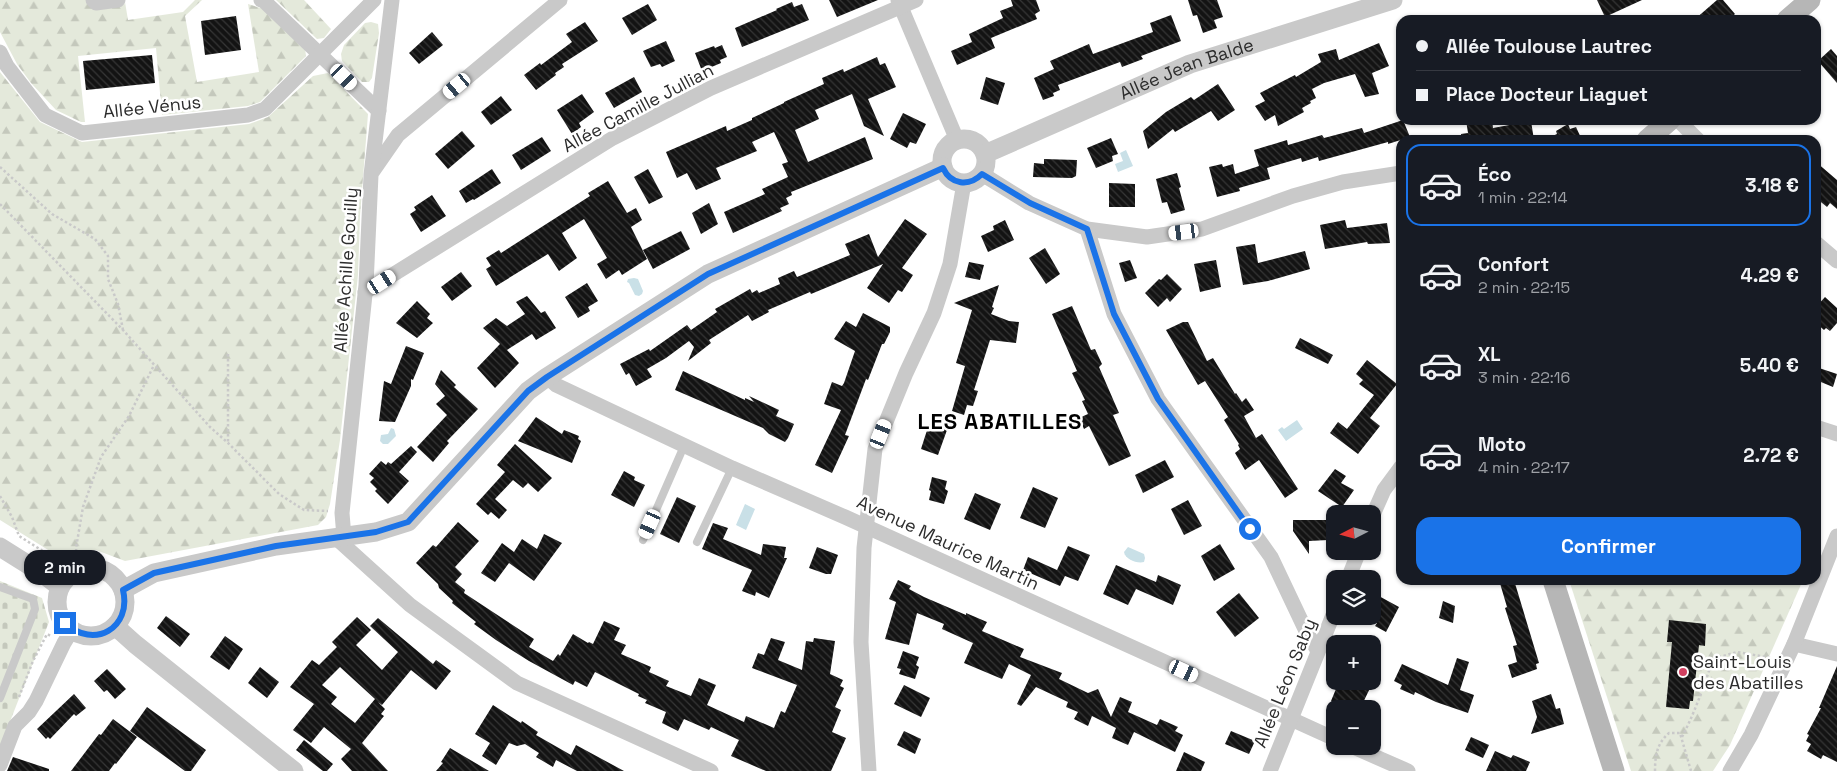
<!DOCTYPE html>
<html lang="fr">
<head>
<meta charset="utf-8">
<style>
  body { margin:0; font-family:"Space Grotesk",sans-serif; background:#242831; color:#f1f3f6; height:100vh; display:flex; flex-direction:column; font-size:19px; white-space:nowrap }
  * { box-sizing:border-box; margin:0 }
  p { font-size:16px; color:#9ea1a6 }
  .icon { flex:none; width:28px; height:28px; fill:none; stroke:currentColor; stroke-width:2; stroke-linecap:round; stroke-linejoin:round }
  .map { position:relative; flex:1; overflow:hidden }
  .panel { position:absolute; left:1396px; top:135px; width:425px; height:450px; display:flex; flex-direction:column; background:#171b24; border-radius:15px; box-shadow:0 1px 4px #0004 }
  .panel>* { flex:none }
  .guide { position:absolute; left:1396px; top:15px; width:425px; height:110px; border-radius:15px; box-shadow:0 1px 4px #0004; display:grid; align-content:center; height:110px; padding:0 20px; background:#171b24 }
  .needle { width:32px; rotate:264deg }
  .tools { position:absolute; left:1326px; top:505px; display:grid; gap:10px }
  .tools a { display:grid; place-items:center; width:55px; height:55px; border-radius:10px; background:#171b24; box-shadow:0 1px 4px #0004; font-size:25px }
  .end { position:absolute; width:22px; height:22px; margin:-11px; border:6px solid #1a73e8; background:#fff; box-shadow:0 0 0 2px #fff }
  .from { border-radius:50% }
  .bubble { position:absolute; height:35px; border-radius:15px; background:#171b24; box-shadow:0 1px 4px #0004; font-size:16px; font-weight:700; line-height:35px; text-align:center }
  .car { position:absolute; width:15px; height:30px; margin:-15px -8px; border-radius:6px; box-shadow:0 0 4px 1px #0007; background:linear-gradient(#fff 24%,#345 0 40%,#fff 0 76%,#345 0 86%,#fff 0) }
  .guide b { display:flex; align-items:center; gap:18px; height:48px; font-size:19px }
  .guide b+b { border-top:1px solid #363941 }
  .guide i { width:12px; height:12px; background:#f1f3f6 }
  ul { padding:9px 0 0; list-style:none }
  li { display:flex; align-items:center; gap:15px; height:82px; margin:0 10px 8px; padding:0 10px; border:2px solid transparent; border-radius:15px }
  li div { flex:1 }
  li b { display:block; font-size:19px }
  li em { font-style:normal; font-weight:700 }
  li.current { border-color:#1a73e8 }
  li>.icon { width:45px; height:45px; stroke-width:1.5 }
  .action { display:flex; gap:10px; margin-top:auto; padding:10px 20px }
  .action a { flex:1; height:58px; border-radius:15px; background:#1a73e8; color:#fff; font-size:20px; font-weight:700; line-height:58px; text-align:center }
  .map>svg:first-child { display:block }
  .forest { fill:url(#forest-firs) }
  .cemetery { fill:url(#cemetery-stones) }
  .water { fill:#c9e0e7 }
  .building { fill:url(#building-back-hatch); fill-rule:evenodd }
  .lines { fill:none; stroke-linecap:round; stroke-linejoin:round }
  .path { stroke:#c9c9c9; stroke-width:2.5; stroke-dasharray:2.5 2.5; stroke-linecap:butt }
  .service { stroke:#c9c9c9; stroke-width:8 }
  .minor { stroke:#c9c9c9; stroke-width:15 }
  .tertiary { stroke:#c9c9c9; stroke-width:19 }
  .secondary { stroke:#b6b6b6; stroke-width:21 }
  .route { stroke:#1a73e8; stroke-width:6 }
  .poi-dot { fill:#d24060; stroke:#fff; stroke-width:2 }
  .labels { text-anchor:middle; stroke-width:5; stroke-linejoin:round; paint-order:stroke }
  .street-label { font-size:18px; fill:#2c2c2c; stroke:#fff }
  .poi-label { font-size:18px; fill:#2c2c2c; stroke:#fff; text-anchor:start }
  .district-label { font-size:22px; font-weight:bold; letter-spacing:1px; fill:#000; stroke:#fff }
</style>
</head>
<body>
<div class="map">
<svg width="1837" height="771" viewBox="0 0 1837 771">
  <defs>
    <pattern id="forest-firs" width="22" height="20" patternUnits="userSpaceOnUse" patternTransform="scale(1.25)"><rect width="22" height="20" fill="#e4e9db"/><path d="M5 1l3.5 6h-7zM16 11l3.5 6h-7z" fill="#c4c8bc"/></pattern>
    <pattern id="cemetery-stones" width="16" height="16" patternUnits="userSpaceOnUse" patternTransform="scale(1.25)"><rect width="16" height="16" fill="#e4e9db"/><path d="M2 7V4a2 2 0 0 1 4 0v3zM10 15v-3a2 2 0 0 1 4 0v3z" fill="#c4c8bc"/></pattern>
    <pattern id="building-back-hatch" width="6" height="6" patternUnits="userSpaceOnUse" patternTransform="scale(1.25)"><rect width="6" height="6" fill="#131313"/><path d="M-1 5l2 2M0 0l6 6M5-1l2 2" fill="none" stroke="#363636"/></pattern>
  </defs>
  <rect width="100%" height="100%" fill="#fff"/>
  <g class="forest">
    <polygon points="0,0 86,0 94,9 124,5 125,2 128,20 183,12 195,0 202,0 185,16 197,82 259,72 248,4 264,9 305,48 306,56 260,102 248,106 162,115 156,48 78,56 85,122 81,122 56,110 31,83 17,64 0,32"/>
    <polygon points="276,0 304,0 331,29 324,38 317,39"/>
    <polygon points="371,22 378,24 379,33 372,78 369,82 362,82 342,61 341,54 344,45 365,23"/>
    <polygon points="0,72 40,122 82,142 249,124 268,117 313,76 328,73 368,114 360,216 358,275 340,440 330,504 326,517 318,525 125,561 96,550 61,558 0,520"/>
    <polygon points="1569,580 1803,580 1730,745 1713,771 1631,771"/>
  </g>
  <polygon class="cemetery" points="0,581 42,598 49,622 0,747"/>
  <g class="water">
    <polygon points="1126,150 1133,166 1118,172 1115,164 1123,161 1120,153"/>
    <polygon points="634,278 638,279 643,291 642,294 639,296 635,295 629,283 627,282 628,279"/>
    <polygon points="1297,420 1303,429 1286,441 1278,430 1282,427 1284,429"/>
    <polygon points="391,428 394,429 396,436 388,444 383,444 380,441 381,435 388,434"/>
    <polygon points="745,504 755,509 746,530 736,525"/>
    <path d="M1128 547 1144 554 1145 558 1144 562C1137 564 1125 559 1124 552Z"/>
  </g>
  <g class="building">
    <polygon points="829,0 878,0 837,17"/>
    <polygon points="1011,0 1036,0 1040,11 1035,14 1037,19 991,38 995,48 957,65 951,51 972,42 969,34 1003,18 1000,11 1013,6"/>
    <polygon points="1188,0 1217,0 1223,17 1214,20 1217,28 1203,33 1197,15 1193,16"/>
    <polygon points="1597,0 1642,0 1605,17"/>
    <polygon points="1717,0 1723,0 1735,14 1728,20 1694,20"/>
    <polygon points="792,2 794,7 802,4 809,20 742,47 735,28 777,10 776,9"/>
    <polygon points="648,4 657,20 632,35 622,18"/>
    <polygon points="1171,15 1181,41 1141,56 1143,59 1122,67 1120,62 1058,85 1060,90 1053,93 1054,96 1043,100 1034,78 1054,69 1050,61 1089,44 1093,54 1153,32 1150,23"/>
    <polygon points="236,16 241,50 205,55 201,21"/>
    <polygon points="585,22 598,41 562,64 564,67 555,73 556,75 536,90 524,75 540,63 541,65 572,42 566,34"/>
    <polygon points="432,32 443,45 419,64 409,53"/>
    <polygon points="666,41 675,61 662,67 660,64 651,67 643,51"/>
    <polygon points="1379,43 1389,66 1372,73 1379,94 1365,97 1355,74 1324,83 1312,89 1316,98 1310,101 1311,103 1302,108 1304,112 1278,126 1275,115 1265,121 1255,106 1265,101 1260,93 1295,75 1296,77 1321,62 1318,54 1336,49 1339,60"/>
    <polygon points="722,45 727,57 720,60 721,63 702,71 695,53 714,46 715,48"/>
    <polygon points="1831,49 1837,56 1837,83 1818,61"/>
    <polygon points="152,55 155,83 86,90 83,61"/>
    <polygon points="877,57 880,65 885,63 896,87 868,99 884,136 864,126 852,94 815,110 819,119 795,130 808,162 865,137 873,159 791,192 792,195 786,198 789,204 780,208 782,211 733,233 724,212 765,194 762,189 788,177 782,164 788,162 774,132 752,142 757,151 716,168 721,179 696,190 687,173 677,178 666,152 726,126 727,131 752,120 752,118 784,103 784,102 824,84 822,78 843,69 844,72"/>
    <polygon points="634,77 642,92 614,108 605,93"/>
    <polygon points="986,77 1005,83 998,105 980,99"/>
    <polygon points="1218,84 1235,110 1218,121 1211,111 1175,132 1173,129 1148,149 1143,131 1166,112 1191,97 1194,100"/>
    <polygon points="582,94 594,112 579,123 581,127 572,134 557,110"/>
    <polygon points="501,96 512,110 491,125 481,112"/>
    <polygon points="903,113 926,124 916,144 910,142 907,148 890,139"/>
    <polygon points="1403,120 1410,137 1388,144 1388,142 1319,161 1318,157 1302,162 1301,158 1267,168 1270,179 1239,188 1240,191 1217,197 1209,167 1222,164 1223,167 1233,164 1235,174 1259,166 1254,150 1287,140 1288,145 1322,135 1324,138 1362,128 1364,133"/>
    <polygon points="1466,120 1492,120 1493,128 1531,121 1534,140 1516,140 1515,135 1496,140 1461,140 1461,134 1468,133"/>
    <polygon points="1568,124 1570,129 1576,127 1582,140 1544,140 1557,134 1556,131"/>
    <polygon points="462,131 475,146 448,169 435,154"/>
    <polygon points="542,137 551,151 521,170 512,155"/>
    <polygon points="1111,138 1118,154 1112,156 1113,161 1096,168 1087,148"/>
    <polygon points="1044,159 1077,160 1076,176 1072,178 1033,177 1034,163 1044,164"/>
    <polygon points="1816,162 1837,180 1837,209 1830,203 1827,207 1816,198"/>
    <polygon points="492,169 501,183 474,200 473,199 466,203 459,191"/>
    <polygon points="648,169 663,197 649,204 634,177"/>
    <polygon points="1177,173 1181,187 1179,188 1185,210 1171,214 1167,202 1162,203 1156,179"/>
    <polygon points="608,181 627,213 636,208 642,220 631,227 647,259 622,275 619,270 606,279 597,264 607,258 584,219 562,233 577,258 559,271 548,254 496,286 486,269 491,266 486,258 499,250 501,253 590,196 588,193"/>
    <polygon points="1109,183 1135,184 1135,207 1109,207"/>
    <polygon points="432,195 446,216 421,232 410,214 416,210 414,207"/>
    <polygon points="709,203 718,224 701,234 692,213"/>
    <polygon points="905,219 927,234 902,268 913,275 902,292 898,290 889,303 867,288 883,264 811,294 810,292 768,310 769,312 752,321 748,315 709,340 711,343 688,361 694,347 689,341 666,358 647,369 652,377 636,386 629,373 626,375 620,364 649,349 650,351 687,325 691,330 717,312 715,309 750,289 752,293 757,290 759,293 780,284 778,278 794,271 797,277 850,255 845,244 869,234 878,257"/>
    <polygon points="1005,220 1014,240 988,252 981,236 994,230 993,226"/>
    <polygon points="1345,220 1347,228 1387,223 1390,243 1368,244 1367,242 1325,249 1320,225"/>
    <polygon points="681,231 690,249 653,269 643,250"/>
    <polygon points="1255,244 1258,263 1305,251 1310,269 1268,281 1243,285 1236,247"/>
    <polygon points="1045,248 1060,274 1046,284 1029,258"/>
    <polygon points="1130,260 1137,278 1125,282 1119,263"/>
    <polygon points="1216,260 1221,287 1200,292 1194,264"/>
    <polygon points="969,262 984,265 980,280 965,277"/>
    <polygon points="461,272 472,286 452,301 441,287"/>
    <polygon points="1167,274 1182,289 1170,302 1167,298 1158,307 1145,293 1159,279 1161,280"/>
    <polygon points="587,283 598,301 588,307 590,311 578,318 565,297"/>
    <polygon points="999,285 992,307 994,308 991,314 1009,321 1019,322 1016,343 990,340 974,390 978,391 973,406 967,405 964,415 952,411 965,366 956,363 972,310 954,303"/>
    <polygon points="527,296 541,313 545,311 556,328 536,340 532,334 507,350 519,363 495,388 477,368 500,344 483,328 496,318 507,326 525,314 516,302"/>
    <polygon points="1825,297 1837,308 1837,323 1830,331 1826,328 1824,330 1816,323 1816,307"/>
    <polygon points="417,301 430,314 427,318 433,323 417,338 396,323"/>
    <polygon points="1072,306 1091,350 1095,349 1102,364 1099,367 1119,413 1113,415 1131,456 1109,466 1089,426 1084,429 1079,418 1088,414 1082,401 1085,400 1072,373 1077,371 1052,314"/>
    <polygon points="863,313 890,327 890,332 884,344 882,344 868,380 866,379 845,435 849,436 832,473 815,465 841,410 824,404 832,382 842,386 844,383 855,351 834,339 846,321 856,327"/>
    <polygon points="1183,322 1188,322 1207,361 1213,358 1235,394 1236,393 1242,402 1246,398 1254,410 1244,416 1256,438 1262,434 1298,489 1285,498 1259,460 1245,470 1235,453 1240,449 1238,445 1239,444 1224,420 1228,417 1205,381 1198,385 1166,330"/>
    <polygon points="1300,338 1333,355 1328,364 1295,348"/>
    <polygon points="406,346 424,353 413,380 411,379 411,386 395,422 379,421 384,381 391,384"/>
    <polygon points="1367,360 1397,384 1370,418 1380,426 1358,454 1330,433 1338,422 1347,429 1374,395 1359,384 1363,380 1356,374"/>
    <polygon points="1816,367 1837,374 1833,387 1816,380"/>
    <polygon points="441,370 456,385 454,387 478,409 447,441 449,443 433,462 417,447 447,415 436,404 445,396 435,384"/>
    <polygon points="683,371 745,400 745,398 754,402 749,396 779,410 776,416 794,424 788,438 785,442 769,434 763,428 675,390"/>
    <polygon points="536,417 562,434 564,430 579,436 578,439 581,441 572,463 518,441"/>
    <polygon points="929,424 947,430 938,455 921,449"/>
    <polygon points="515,444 552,478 538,492 528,483 523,488 513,480 495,499 507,510 499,519 491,512 488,515 476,504 505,472 497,465"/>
    <polygon points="411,446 417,452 399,472 409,481 388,504 375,491 377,489 370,482 374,478 369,474 381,461 386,465 388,462 391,464"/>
    <polygon points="1165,460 1174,477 1143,493 1135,475"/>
    <polygon points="1335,469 1346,476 1341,483 1354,490 1342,507 1318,491"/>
    <polygon points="624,471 635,477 634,480 645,485 634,507 611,495"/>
    <polygon points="932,477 947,481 945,489 948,491 944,504 929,500 931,491 929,490"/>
    <polygon points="1033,487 1058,498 1045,528 1020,518"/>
    <polygon points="975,493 1001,504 990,530 964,519"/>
    <polygon points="677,497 696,506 679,543 660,534"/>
    <polygon points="1188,500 1202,526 1184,535 1171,509"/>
    <polygon points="1293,520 1328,520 1328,540 1309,541 1309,554 1293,531"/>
    <polygon points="458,522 479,541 455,567 462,574 455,582 465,590 464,593 534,639 529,647 553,661 558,654 560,656 573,634 588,643 589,642 593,644 604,621 620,628 614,640 626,645 621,654 651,667 649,672 669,681 666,686 691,696 699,678 716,685 707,705 744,722 746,716 774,728 781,711 785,713 797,685 752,668 758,653 764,655 771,638 785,642 778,660 802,670 806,641 813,642 814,638 835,641 830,674 843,680 840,686 844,688 835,707 841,710 832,732 846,738 831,771 766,771 731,756 739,740 711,727 709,730 684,719 678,731 662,723 666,712 645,703 647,700 638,696 639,694 595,672 587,687 575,681 573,685 529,661 496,640 474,624 476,622 452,603 453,601 439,588 438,584 416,563 433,545 436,547"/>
    <polygon points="713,523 728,528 723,539 761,555 763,544 786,547 784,558 787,558 769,598 756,592 755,596 742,591 752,570 702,549"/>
    <polygon points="544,534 562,543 534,581 509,563 495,582 481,573 502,543 514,552 522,539 537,549"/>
    <polygon points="1220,544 1235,569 1214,581 1201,556"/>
    <polygon points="1068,546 1090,555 1078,581 1065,576 1060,586 1023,570 1028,557 1057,570"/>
    <polygon points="817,547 838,555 831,574 826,574 809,568"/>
    <polygon points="1116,565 1156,582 1158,575 1181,585 1173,605 1136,589 1128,605 1103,594"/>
    <polygon points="898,580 911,586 909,589 924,597 966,615 966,613 987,622 982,631 1024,649 1020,657 1062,673 1059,679 1088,693 1098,689 1111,717 1120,697 1132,702 1128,712 1157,725 1160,719 1178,727 1175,731 1183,735 1175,752 1134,732 1128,745 1112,738 1116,728 1092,716 1088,726 1074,719 1078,712 1066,707 1068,702 1036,687 1021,706 1017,704 1031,675 1009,664 1002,679 964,663 973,643 942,629 944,624 917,613 909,645 885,639 896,602 889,599"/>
    <polygon points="1499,580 1514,580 1539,663 1536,664 1537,669 1512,678 1508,665 1517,662 1513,646 1517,645 1505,608 1507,607"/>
    <polygon points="1239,593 1259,618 1235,637 1216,612"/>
    <polygon points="1377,595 1399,607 1386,632 1375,626 1377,623 1368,618 1369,616 1372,616 1372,602"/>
    <polygon points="1443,601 1455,606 1453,623 1439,618"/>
    <polygon points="166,616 190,634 180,647 157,628"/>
    <path d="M357 617 371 630 356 645 382 670 398 652 370 626 378 618 433 664 436 660 451 671 436 690 411 670 382 705 378 702 385 709 381 714 384 716 362 743 388 771H352L341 759 351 749 324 727 311 743 293 730 314 704 290 687 312 660 319 665 337 647 332 642ZM340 667 375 699 355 723 331 704 337 697 322 685Z"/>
    <polygon points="1669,620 1706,624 1705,646 1699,645 1693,701 1690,701 1689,709 1666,707 1672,642 1667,642"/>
    <polygon points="225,636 243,649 229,670 210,657"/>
    <polygon points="903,651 919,657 916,665 919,667 915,679 899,674 901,669 897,668"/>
    <polygon points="1457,658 1469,662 1460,690 1474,695 1468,713 1436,702 1415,692 1414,695 1400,689 1402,685 1394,681 1402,664 1448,685"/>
    <polygon points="1837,666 1837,762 1823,755 1821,759 1807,751 1811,744 1806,741 1809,735 1807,734 1821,708 1819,708"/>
    <polygon points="260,667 279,682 267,698 248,683"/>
    <polygon points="107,669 126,689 115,699 107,690 104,692 94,681"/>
    <polygon points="1350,681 1365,681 1372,684 1360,709 1348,709 1331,701 1338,684 1347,688"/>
    <polygon points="904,685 930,698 921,717 894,704"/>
    <polygon points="74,694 86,708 76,716 74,714 50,739 48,737 46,739 37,729"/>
    <polygon points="1551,694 1556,709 1560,708 1564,724 1531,734 1537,717 1532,701"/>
    <polygon points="493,705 521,723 522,721 538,732 536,735 571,755 576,745 624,771 577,771 556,760 553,767 536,757 539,753 525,744 517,746 509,743 496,765 482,756 490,743 475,734"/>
    <polygon points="147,707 206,750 191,771 185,771 130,731"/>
    <polygon points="113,719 137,737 116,764 115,763 109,771 71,771 99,734 101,735"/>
    <polygon points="904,731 921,739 915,754 897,745"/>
    <polygon points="1231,731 1255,741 1249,754 1225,744"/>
    <polygon points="1471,737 1489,745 1483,758 1465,750"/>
    <polygon points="304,740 333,764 327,771 323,771 296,750"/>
    <polygon points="450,748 489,771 436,771 443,763 441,762"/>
    <polygon points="1495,751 1511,758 1513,755 1530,762 1526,771 1486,771"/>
    <polygon points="1184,752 1205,762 1201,771 1176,771"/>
    <polygon points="13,757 49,769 49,771 7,771"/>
  </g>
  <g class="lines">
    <g class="path">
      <polyline points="0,167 52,214 95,239 108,256 108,279 118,304 123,330"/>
      <polyline points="0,204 123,330 210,427 228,443 279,494 304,510 328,511"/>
      <polyline points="228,354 228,443"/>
      <polyline points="0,496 12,517 19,536 57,560 77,562 76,548 83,507 101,457 129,416 154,365"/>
      <polyline points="19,697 33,661 47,634 51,636"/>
      <path d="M1682 737C1695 712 1704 686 1713 659L1737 652 1772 658"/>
      <path d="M1655 771C1655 756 1657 743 1669 733H1680L1691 771"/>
    </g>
    <g class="service">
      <polyline points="643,540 684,446"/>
      <polyline points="697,542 732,468"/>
      <polyline points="0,587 33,599 35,609 0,698"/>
    </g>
    <g class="minor">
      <polyline points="93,0 96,3 118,0"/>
      <polyline points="261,0 264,1 379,111"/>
      <polyline points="898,0 957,140"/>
      <polyline points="0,52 7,66 45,115 82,133 248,115 265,109 374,0"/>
      <polyline points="1678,120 1698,140"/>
      <polyline points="373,171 398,135 560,0"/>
      <polyline points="982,174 1029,203 1087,229 1147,237 1202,229 1293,196 1343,182 1401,173"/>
      <polyline points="1087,229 1114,314 1158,399 1271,557 1307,633 1318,651"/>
      <polyline points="1816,243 1837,261"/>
      <polyline points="365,292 613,138 711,88 916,0"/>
      <polyline points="547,377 556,385 732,468 845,517 1335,739"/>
      <polyline points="1816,427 1837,434"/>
      <polyline points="1372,517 1384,490 1401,467"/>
      <polyline points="344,537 342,513 366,285 371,175 392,0"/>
      <polyline points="336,538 410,605 517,683 711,771"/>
      <polyline points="1348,579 1359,551"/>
      <polyline points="1794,644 1837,654"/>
      <polyline points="1351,746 1408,771"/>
      <polyline points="0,765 15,726 29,712 36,701 64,643 72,630"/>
      <polyline points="869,771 861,642 864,548 875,449 906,373 934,313 950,264 964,183"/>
      <polyline points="1270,771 1335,610"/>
      <polyline points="1730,771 1751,735 1794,644 1837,536"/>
    </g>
    <g class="tertiary">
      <circle cx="964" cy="161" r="22"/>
      <path id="s1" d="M985 154 1190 64 1393 0"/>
      <polyline points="0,547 43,574 60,587"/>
      <circle cx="91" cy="602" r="34"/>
      <polyline points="123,590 154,573 276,546 376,532 408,522 528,391 547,377 708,274 943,167"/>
      <polyline points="115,626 135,644 294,771"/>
    </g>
    <g class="secondary">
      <polyline points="1787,20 1810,0"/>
      <polyline points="1647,140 1670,120"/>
      <polyline points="1553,580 1614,771"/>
    </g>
  </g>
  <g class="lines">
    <path class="route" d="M65 623C94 650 132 628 123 590L154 573 276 546 376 532 408 522 528 391 547 377 708 274 943 168C951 185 969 187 982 174L1030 203 1087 229 1114 314 1158 399 1250 529"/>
  </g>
  <circle class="poi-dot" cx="1683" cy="672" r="5"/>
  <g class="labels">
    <g class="street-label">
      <text dy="6" stroke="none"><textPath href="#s1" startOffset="219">Allée Jean Balde</textPath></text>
      <text transform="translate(152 107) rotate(-6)" y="6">Allée Vénus</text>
      <text transform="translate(638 108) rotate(-28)" y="6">Allée Camille Jullian</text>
      <text transform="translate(346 270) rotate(-86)" y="6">Allée Achille Gouilly</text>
      <text transform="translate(948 543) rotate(25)" y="6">Avenue Maurice Martin</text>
      <text transform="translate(1285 683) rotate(-68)" y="6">Allée Léon Saby</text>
    </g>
    <g class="poi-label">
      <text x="1693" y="668">Saint-Louis<tspan x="1693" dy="21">des Abatilles</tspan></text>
    </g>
    <g class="district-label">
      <text x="1000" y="429">LES ABATILLES</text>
    </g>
  </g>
</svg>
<div class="tools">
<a><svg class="needle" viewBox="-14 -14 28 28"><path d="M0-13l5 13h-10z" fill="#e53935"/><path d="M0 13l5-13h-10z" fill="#9ea1a6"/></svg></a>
<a><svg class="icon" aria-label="layers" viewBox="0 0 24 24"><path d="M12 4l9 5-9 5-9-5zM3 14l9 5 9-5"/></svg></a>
<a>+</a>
<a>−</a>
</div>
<i class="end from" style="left:1250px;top:529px"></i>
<i class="end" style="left:65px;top:623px"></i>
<div class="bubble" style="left:24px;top:550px;width:82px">2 min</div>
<i class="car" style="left:344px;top:77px;rotate:134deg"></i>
<i class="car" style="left:457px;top:86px;rotate:230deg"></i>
<i class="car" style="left:1184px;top:232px;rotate:263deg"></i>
<i class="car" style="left:382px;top:282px;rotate:58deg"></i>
<i class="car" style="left:881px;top:434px;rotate:22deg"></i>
<i class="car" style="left:650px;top:524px;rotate:204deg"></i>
<i class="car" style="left:1184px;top:671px;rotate:115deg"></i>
<div class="guide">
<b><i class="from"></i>Allée Toulouse Lautrec</b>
<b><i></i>Place Docteur Liaguet</b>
</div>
<section class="panel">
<ul>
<li class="current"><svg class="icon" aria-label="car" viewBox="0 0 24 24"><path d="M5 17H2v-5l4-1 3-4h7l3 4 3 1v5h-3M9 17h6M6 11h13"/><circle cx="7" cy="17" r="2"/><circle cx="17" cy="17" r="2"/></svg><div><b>Éco</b><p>1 min · 22:14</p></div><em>3.18 €</em></li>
<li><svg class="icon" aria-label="car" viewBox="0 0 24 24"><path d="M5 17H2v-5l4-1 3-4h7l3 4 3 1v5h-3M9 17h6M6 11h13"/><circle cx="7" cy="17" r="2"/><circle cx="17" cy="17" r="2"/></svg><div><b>Confort</b><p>2 min · 22:15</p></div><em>4.29 €</em></li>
<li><svg class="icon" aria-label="car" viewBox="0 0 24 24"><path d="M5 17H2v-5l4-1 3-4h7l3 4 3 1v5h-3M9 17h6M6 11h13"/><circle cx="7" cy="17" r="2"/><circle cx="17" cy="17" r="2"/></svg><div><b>XL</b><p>3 min · 22:16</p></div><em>5.40 €</em></li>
<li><svg class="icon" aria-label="car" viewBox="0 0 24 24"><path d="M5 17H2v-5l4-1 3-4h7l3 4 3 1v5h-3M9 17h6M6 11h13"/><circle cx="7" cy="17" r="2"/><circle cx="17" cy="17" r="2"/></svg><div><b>Moto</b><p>4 min · 22:17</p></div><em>2.72 €</em></li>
</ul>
<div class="action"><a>Confirmer</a></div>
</section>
</div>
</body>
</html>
